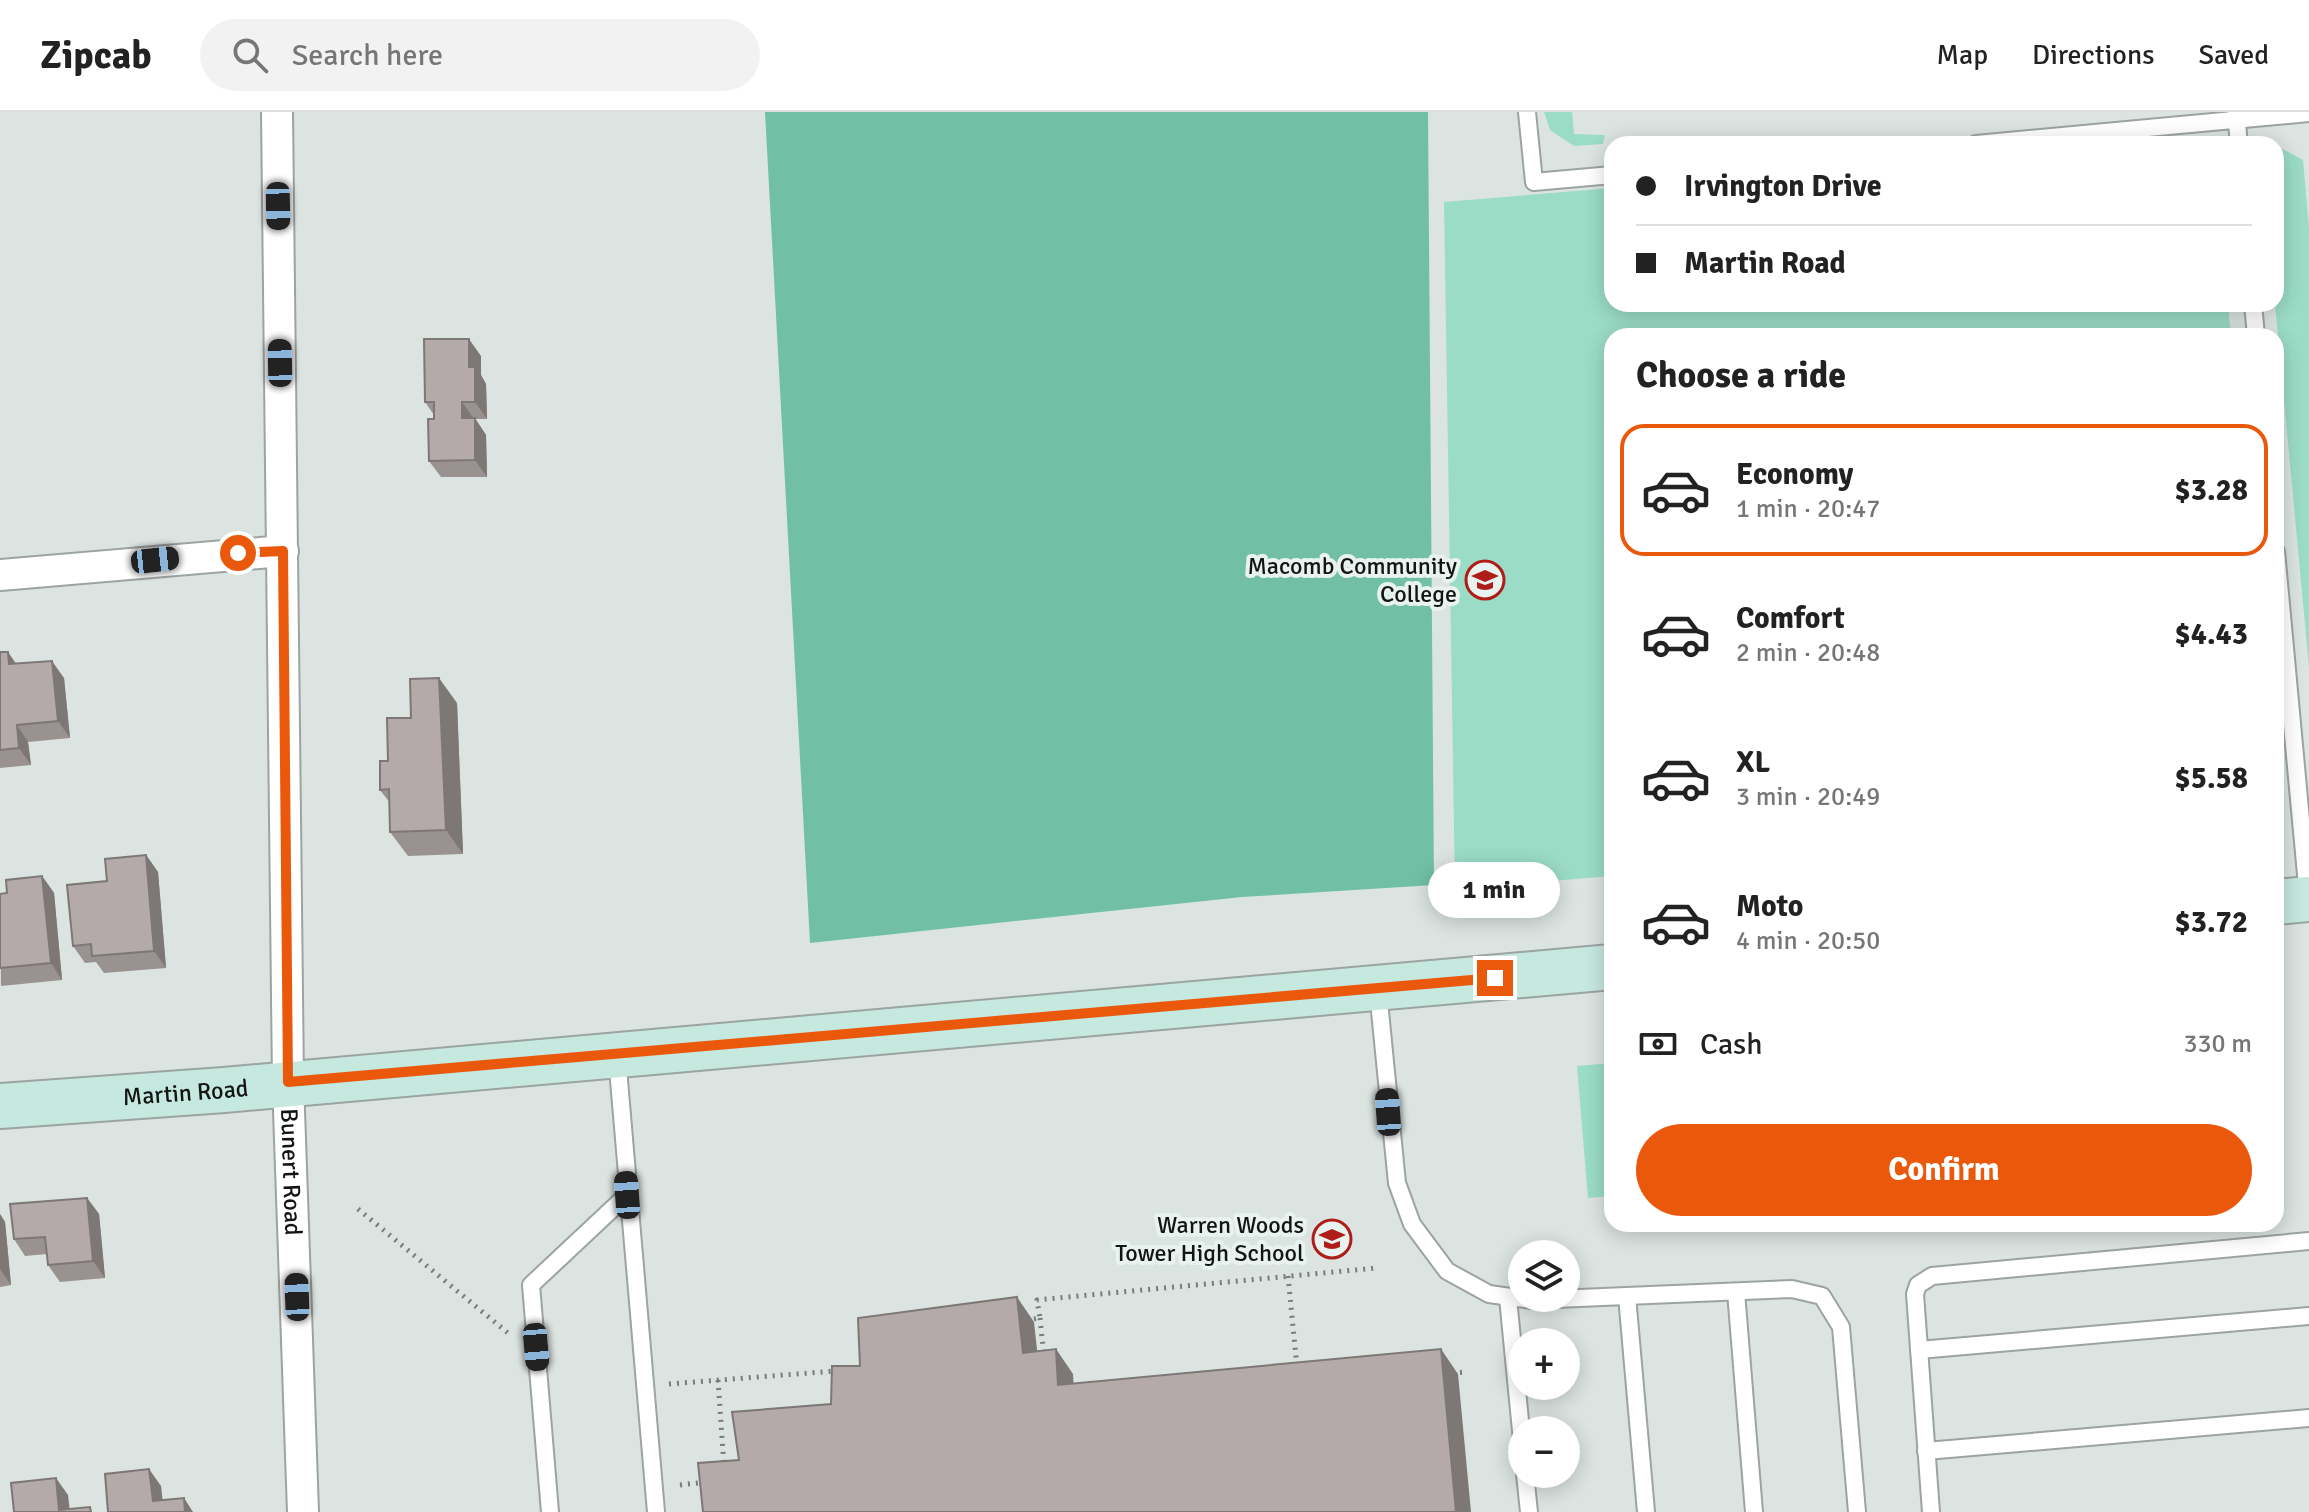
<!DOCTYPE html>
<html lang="en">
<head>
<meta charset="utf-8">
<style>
  body { margin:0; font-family:Signika,sans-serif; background:#f2f2f2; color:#222; height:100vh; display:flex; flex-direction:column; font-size:30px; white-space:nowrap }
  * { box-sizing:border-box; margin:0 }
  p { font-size:26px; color:#767676 }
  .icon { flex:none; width:44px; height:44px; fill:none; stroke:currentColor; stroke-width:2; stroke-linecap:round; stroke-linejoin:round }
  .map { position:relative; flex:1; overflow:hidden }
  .side { position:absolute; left:1604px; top:216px; width:680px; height:904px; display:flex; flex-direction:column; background:#fff; border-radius:24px; box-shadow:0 4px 20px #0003 }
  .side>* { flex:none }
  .top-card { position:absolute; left:1604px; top:24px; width:680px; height:176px; border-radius:24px; box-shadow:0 4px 20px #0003; display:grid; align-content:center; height:176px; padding:0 32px; background:#fff }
  .buttons { position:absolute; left:1508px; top:1128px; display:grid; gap:16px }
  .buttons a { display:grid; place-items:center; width:72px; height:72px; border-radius:50%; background:#fff; box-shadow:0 4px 20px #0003; font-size:40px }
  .end { position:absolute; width:36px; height:36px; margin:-18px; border:10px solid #ea580c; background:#fff; box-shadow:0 0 0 4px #fff }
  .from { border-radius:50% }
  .bubble { position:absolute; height:56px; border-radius:28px; background:#fff; box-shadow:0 4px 20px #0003; font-size:26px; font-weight:700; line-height:56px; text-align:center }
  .car { position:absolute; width:24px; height:48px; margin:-24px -12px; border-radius:10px; box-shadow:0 0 6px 2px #0007; background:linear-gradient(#222 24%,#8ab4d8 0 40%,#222 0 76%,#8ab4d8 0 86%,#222 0) }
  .top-card b { display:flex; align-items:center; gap:28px; height:76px; font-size:30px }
  .top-card b+b { border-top:2px solid #e0e0e0 }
  .top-card i { width:20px; height:20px; background:#222 }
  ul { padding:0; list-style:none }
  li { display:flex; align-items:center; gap:24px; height:132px; margin:0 16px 12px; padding:0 16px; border:4px solid transparent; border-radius:24px }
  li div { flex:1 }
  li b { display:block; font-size:30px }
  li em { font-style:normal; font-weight:700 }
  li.active { border-color:#ea580c }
  li>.icon { width:72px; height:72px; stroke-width:1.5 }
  h2 { padding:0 32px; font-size:36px; line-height:96px }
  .pay { display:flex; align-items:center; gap:20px; height:88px; padding:0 32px; font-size:30px }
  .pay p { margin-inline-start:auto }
  .action { display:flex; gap:16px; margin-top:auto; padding:16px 32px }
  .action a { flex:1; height:92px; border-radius:48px; background:#ea580c; color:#fff; font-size:32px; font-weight:700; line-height:92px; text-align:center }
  header { display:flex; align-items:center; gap:48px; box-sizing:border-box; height:112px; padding:0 40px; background:#fff; border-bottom:2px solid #e0e0e0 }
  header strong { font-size:38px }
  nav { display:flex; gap:44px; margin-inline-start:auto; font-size:28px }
  .search { width:560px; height:72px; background:#f2f2f2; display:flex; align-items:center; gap:20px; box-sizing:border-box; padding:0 28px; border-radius:44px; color:#767676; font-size:30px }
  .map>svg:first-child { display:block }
  .green { fill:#9bdcc6 }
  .forest { fill:#71c0a6 }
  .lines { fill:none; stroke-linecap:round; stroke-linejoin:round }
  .lane-casing { stroke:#9ca4a1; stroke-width:20 }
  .street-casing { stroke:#9ca4a1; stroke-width:34 }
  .secondary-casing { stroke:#9ca4a1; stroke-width:48 }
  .path { stroke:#767c7a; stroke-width:5; stroke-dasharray:2 6; stroke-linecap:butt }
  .lane { stroke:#fff; stroke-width:16 }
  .street { stroke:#fff; stroke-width:30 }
  .secondary { stroke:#c5e8df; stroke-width:44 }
  .wall { fill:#9a9291 }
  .shaded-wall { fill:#7d7776 }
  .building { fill:#b3aaa9; stroke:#7d7776; stroke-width:2 }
  .route { stroke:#ea580c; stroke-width:10 }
  .labels { text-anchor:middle; stroke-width:8; stroke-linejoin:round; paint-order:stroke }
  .poi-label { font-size:24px; fill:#121514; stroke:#e8f2ee; text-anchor:end }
  .street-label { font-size:24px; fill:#121514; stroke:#e8f2ee }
</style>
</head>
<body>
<header>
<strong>Zipcab</strong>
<div class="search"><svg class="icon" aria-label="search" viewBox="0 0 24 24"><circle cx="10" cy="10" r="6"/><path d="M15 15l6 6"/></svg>Search here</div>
<nav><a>Map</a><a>Directions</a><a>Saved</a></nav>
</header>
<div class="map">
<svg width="2309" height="1400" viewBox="0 0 2309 1400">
  <rect width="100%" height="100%" fill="#dbe4e1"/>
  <g class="green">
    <polygon points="1544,0 1572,0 1574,22 1605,23 1603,32 1574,34 1550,18"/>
    <polygon points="2283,37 2303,48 2309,115 2309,555 2275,192 2276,40"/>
    <polygon points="1612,76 1612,192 2228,192 2231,224 1612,224 1612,764 1455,777 1444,90"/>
    <polygon points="1612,951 1612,1084 1588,1086 1577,954"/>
  </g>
  <polygon class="forest" points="765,0 1428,0 1434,773 1242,785 810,831"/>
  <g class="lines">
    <g class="lane-casing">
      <g id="lane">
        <polyline points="1527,0 1534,70 1612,63"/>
        <polyline points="2236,2 2239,32"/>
        <polyline points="1976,32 2309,1"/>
        <polyline points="2253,192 2256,224"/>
        <polyline points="2276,439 2308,784"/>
        <polyline points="1378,879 1397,1071 1412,1112 1447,1159 1489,1182 1532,1188 1792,1177 1822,1184 1841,1215 1857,1400"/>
        <polyline points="617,945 656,1400"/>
        <polyline points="1736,1180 1754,1400"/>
        <polyline points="1627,1184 1646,1400"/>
        <polyline points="1508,1186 1522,1329"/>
        <polyline points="1919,1238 2309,1204"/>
        <polyline points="1926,1339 2309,1306"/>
        <polyline points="1525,1362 1529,1400"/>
        <polyline points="550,1400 531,1173 627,1083"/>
        <polyline points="1931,1400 1915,1182 1918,1173 1932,1164 2309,1129"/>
      </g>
    </g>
    <g class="street-casing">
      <g id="street">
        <path id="s1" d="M277 0 288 970 303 1400"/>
        <polyline points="0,463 283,439"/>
      </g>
    </g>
    <g class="secondary-casing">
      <g id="secondary">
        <polyline points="2276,790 2309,787"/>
        <path id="s2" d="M0 994 224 978 1612 855"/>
      </g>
    </g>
    <g class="path">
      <polyline points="358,1097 508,1221"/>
      <polyline points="1288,1164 1297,1255"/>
      <polyline points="1040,1206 1044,1245"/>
      <polyline points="1026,1208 1040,1206 1037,1188 1377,1156"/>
      <polyline points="1452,1261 1465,1260"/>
      <polyline points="718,1268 724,1354"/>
      <polyline points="669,1272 835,1259"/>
      <polyline points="680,1373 706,1370"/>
    </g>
    <use href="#lane" class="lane"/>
    <use href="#street" class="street"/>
    <use href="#secondary" class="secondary"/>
  </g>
  <g class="wall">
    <polygon points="481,244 481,263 486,272 487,307 475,307 486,323 487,365 441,365 429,349 434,303 425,290"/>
    <polygon points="0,540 16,552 64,566 70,626 28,630 31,653 0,656"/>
    <polygon points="457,591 463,742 408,744 390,720 390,691 380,678 388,649"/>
    <polygon points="146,743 158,760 166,856 104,861 96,850 85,851 73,834 107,769"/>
    <polygon points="42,764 54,781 62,868 1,874 0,782 7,781"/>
    <polygon points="87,1086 99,1102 105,1166 60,1170 48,1153 47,1142 25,1144 14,1127"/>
    <polygon points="0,1102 5,1110 11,1173 0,1175"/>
  </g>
  <g class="shaded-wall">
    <polygon points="469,227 481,244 481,263 486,272 487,307 475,290 469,255"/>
    <polygon points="462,290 474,307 462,306"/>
    <polygon points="475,306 486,323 487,365 475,348"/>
    <polygon points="8,540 19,556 9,552"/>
    <polygon points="52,549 64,566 70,626 58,609"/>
    <polygon points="439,566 457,591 463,742 446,718"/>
    <polygon points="17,613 28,630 31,653 19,636"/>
    <polygon points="146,743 158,760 166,856 154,839"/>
    <polygon points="42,764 54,781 62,868 51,851"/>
    <polygon points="87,1086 99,1102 105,1166 93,1149"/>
    <polygon points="0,1102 5,1110 11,1173 0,1157"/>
    <polygon points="1017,1185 1034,1210 1040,1265 1023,1241"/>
    <polygon points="1056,1237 1073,1262 1075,1298 1058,1273"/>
    <polygon points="1441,1237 1458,1262 1471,1400 1456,1400"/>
    <polygon points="149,1357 161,1374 164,1400 153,1389"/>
    <polygon points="56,1366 68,1383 70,1400 59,1398"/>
    <polygon points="184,1386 193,1400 185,1400"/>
  </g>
  <g class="building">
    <polygon points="424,227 469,227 469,255 475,255 475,290 462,290 462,306 475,306 475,348 429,349 428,307 434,307 434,290 425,290"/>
    <polygon points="0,540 8,540 9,552 52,549 58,609 17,613 19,636 0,638"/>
    <polygon points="439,566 446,718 390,720 389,677 380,678 380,649 388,649 387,606 411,606 410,567"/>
    <polygon points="146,743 154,839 92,844 91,832 73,834 67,773 107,769 105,747"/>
    <polygon points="42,764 51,851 0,856 0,782 7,781 6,768"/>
    <polygon points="87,1086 93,1149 48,1153 45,1125 14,1127 10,1092"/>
    <polygon points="1017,1185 1023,1241 1056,1237 1058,1273 1441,1237 1456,1400 703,1400 698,1351 739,1348 732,1300 831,1292 832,1254 860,1254 858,1206"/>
    <polygon points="149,1357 153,1389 184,1386 185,1400 108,1400 105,1362"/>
    <polygon points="56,1366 59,1398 90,1395 91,1400 14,1400 11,1371"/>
  </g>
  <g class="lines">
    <polyline class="route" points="238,441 283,439 288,970 1495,866"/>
  </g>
  <defs>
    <g id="university-ring" transform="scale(2)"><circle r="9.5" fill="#e8f2ee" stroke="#ae1d18" stroke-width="1.5"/><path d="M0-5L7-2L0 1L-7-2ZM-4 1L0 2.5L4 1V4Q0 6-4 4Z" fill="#ae1d18"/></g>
    <g id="school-ring" transform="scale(2)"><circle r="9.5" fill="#e8f2ee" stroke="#ae1d18" stroke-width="1.5"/><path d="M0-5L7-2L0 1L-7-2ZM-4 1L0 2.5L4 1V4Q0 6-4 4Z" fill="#ae1d18"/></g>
  </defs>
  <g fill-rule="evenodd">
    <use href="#university-ring" x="1485" y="468"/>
    <use href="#school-ring" x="1332" y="1127"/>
  </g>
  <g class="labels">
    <g class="poi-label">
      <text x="1457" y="462">Macomb Community<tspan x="1457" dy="28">College</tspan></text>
      <text x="1304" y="1121">Warren Woods<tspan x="1304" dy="28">Tower High School</tspan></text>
    </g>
    <g class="street-label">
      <text dy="8" stroke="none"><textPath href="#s2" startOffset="186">Martin Road</textPath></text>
      <text dy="8" stroke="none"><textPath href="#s1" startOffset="1060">Bunert Road</textPath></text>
    </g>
  </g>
</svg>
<div class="buttons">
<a><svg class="icon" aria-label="layers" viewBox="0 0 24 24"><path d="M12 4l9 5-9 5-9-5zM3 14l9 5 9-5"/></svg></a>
<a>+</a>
<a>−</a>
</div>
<i class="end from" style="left:238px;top:441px"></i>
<i class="end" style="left:1495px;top:866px"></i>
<div class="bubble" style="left:1428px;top:750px;width:132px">1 min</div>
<i class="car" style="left:278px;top:94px;rotate:179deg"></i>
<i class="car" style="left:280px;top:251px;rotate:359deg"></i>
<i class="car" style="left:155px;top:448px;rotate:84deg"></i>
<i class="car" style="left:1388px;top:1000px;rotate:356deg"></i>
<i class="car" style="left:627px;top:1083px;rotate:356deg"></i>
<i class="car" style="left:297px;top:1185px;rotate:358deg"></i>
<i class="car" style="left:536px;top:1235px;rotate:175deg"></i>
<div class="top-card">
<b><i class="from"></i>Irvington Drive</b>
<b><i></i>Martin Road</b>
</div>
<section class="side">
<h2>Choose a ride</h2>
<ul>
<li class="active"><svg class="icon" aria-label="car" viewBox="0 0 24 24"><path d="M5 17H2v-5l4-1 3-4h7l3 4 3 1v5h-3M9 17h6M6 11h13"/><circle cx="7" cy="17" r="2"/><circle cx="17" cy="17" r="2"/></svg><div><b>Economy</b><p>1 min · 20:47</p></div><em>$3.28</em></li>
<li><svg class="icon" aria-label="car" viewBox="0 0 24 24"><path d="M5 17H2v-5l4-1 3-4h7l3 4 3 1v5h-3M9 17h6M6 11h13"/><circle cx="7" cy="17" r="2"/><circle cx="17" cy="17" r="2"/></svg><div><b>Comfort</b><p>2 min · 20:48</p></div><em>$4.43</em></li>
<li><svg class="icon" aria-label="car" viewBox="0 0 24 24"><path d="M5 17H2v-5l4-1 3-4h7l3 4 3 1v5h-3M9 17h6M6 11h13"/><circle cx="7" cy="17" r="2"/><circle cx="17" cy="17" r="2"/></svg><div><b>XL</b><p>3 min · 20:49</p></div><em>$5.58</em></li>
<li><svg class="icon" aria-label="car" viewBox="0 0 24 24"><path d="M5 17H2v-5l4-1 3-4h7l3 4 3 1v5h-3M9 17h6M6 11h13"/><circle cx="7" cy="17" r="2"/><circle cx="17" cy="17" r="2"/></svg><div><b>Moto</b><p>4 min · 20:50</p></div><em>$3.72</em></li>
</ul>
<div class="pay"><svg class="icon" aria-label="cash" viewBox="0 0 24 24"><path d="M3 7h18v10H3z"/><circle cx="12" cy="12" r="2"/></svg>Cash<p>330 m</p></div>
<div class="action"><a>Confirm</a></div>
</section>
</div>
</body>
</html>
